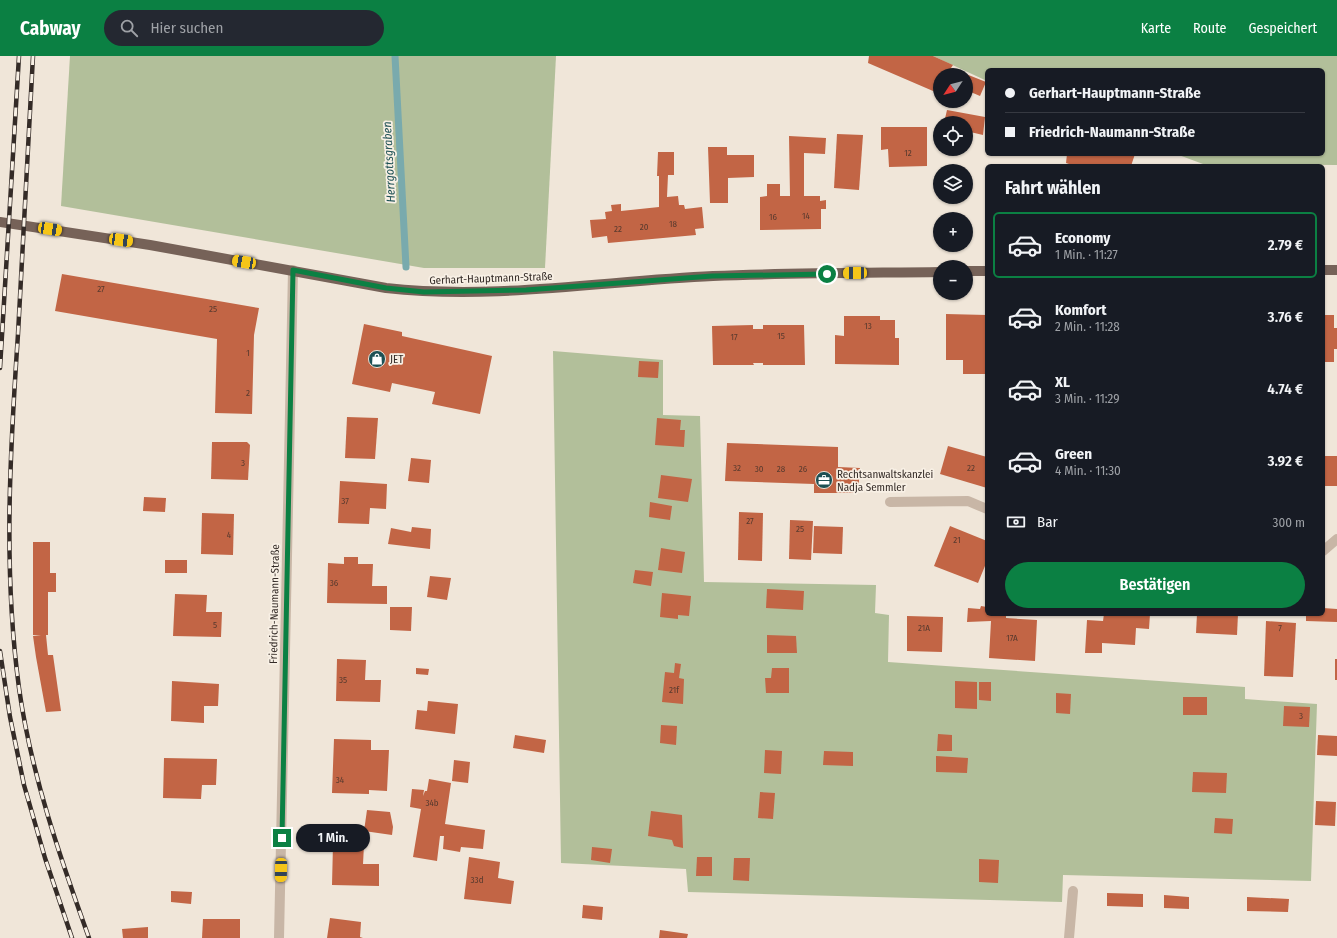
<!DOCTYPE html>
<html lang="de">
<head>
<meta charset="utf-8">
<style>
  body { margin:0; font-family:"Fira Sans Condensed",sans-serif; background:#242831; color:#f1f3f6; height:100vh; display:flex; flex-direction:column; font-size:15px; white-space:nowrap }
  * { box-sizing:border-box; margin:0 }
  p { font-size:13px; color:#9ea1a6 }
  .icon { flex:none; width:22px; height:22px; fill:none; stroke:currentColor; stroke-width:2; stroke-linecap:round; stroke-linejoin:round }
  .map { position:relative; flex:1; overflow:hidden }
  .panel { position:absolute; left:985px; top:108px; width:340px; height:452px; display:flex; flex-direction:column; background:#171b24; border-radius:6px; box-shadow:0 1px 3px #0004 }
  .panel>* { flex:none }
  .guide { position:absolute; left:985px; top:12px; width:340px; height:88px; border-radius:6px; box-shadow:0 1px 3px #0004; display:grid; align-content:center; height:88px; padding:0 20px; background:#171b24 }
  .needle { width:26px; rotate:234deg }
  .controls { position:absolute; left:933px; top:12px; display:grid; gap:8px }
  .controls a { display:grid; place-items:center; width:40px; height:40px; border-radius:50%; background:#171b24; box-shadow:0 1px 3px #0004; font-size:20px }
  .end { position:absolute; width:18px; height:18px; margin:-9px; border:5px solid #0b8043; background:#fff; box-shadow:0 0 0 2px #fff }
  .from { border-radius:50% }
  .bubble { position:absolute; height:28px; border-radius:14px; background:#171b24; box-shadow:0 1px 3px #0004; font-size:13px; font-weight:600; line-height:28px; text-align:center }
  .car { position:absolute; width:12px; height:24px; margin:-12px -6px; border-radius:5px; box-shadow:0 0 3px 1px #0007; background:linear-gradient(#f5c518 24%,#345 0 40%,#f5c518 0 76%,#345 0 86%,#f5c518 0) }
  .guide b { display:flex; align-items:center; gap:14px; height:38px; font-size:15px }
  .guide b+b { border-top:1px solid #363941 }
  .guide i { width:10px; height:10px; background:#f1f3f6 }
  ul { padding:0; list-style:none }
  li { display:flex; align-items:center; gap:12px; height:66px; margin:0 8px 6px; padding:0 12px; border:2px solid transparent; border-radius:6px }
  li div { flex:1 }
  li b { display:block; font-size:15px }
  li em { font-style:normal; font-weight:600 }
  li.active { border-color:#0b8043 }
  li>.icon { width:36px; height:36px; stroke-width:1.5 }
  h2 { padding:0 20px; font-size:18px; line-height:48px }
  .pay { display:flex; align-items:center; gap:10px; height:44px; padding:0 20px; font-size:15px }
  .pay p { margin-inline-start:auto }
  .primary-button { display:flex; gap:8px; margin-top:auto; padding:8px 20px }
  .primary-button a { flex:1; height:46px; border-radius:24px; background:#0b8043; color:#fff; font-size:16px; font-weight:600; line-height:46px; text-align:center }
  header { display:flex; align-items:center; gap:24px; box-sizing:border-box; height:56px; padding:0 20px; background:#0b8043; color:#fff }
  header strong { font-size:19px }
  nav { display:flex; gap:22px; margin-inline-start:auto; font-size:14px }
  .search { width:280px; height:36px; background:#242831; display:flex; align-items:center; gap:10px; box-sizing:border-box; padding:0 14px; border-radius:22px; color:#9ea1a6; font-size:15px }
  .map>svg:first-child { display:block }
  .green { fill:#b2bf9a }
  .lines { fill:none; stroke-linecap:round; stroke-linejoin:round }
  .stream { stroke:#79aaad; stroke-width:7 }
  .building { fill:#c26545 }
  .minor { stroke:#c8b6a6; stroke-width:10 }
  .major { stroke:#766258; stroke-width:10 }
  .rail-casing { stroke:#342b27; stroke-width:4.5 }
  .rail { stroke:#f8f0e5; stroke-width:3; stroke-dasharray:9; stroke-linecap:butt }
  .route { stroke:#0b8043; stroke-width:5 }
  .labels { text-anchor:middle; stroke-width:3.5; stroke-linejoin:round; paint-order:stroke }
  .number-label { font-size:9px; fill:#583a2e }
  .street-label { font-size:11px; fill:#342b27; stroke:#f8f0e5 }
  .poi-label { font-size:11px; fill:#342b27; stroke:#f8f0e5; text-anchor:start }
  .water-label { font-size:12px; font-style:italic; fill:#1d5054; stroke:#f8f0e5 }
</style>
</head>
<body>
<header>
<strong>Cabway</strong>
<div class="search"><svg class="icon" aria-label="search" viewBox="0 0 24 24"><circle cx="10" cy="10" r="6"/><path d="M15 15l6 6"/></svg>Hier suchen</div>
<nav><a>Karte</a><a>Route</a><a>Gespeichert</a></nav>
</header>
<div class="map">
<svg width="1337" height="882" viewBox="0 0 1337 882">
  <rect width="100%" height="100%" fill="#f0e6d9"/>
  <g class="green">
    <polygon points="70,0 556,0 545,212 424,212 61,150"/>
    <polygon points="933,0 1337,0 1337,109 1203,108 1176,98 1323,98 1323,14 987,14 987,25"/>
    <polygon points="553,295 663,304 663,359 700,360 704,526 876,529 875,557 889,559 888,606 1245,631 1245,643 1317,648 1311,825 1063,819 1062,846 688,836 686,813 561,807"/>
  </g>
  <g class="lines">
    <polyline class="stream" points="395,0 406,211"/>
  </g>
  <g class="building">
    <polygon points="869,0 933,0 953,9 951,12 986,26 980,40 966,34 966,19 940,19 940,38 868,7"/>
    <polygon points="947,54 985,61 983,79 966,75 966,67 944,67"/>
    <polygon points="881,71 927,71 927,110 889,111 888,93 881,94"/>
    <polygon points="837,78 863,79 859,134 834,132"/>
    <polygon points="789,80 826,82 825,98 804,97 804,140 820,140 820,145 826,144 826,153 821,153 821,173 760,174 760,141 767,140 767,128 780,128 780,140 790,140"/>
    <polygon points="708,91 727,91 727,99 754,99 754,121 728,122 728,147 710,147"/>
    <polygon points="658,96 674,96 674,119 668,119 667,141 678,140 679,149 684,149 685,153 702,151 704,172 695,173 696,179 608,187 607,180 592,182 590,164 606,163 605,156 612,155 611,149 621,148 621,155 659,151 659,120 657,120"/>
    <polygon points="1067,98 1135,98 1131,110 1075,110 1066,107"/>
    <polygon points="62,218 259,252 254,279 252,358 215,357 217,283 55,255"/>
    <polygon points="946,258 987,259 986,318 963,318 963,304 946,304"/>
    <polygon points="1323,259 1334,259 1334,272 1337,272 1337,293 1334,293 1334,306 1323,306"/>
    <polygon points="844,260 880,260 880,264 895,264 895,282 899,282 899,309 835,308 835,279 844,280"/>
    <polygon points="364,268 402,276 402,280 492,300 480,358 432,348 435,336 392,327 390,336 352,328"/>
    <polygon points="753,269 753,273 763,273 763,269 804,269 805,309 763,309 763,307 753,307 754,309 713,309 712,270"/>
    <polygon points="639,305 659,306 658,322 638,321"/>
    <polygon points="347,361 378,362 375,403 345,402"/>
    <polygon points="657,362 681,364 680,374 685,374 684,391 655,389"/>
    <polygon points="212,386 247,386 250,389 248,424 211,423"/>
    <polygon points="727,387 838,391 838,411 860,412 858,437 814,437 814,428 725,425"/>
    <polygon points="948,390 987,401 987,432 940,418"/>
    <rect x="1323" y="400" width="14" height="30"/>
    <polygon points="411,402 431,404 429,427 408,425"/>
    <polygon points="661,419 692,423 688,446 658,442"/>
    <polygon points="340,425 387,428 386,453 370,452 369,468 338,467"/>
    <polygon points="144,441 166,442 165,456 143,455"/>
    <polygon points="650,446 672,450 670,464 649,461"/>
    <polygon points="739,456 763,457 762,505 738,504"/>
    <polygon points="202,457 234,458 233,499 201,498"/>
    <polygon points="790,464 813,465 811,504 789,503"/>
    <polygon points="814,470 843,471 842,498 813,497"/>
    <polygon points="950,470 987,485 987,505 978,527 934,510"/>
    <polygon points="412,471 431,473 430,493 388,488 391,472 411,476"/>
    <polygon points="33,486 50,486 50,517 56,517 56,536 48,536 48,579 46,579 48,599 53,599 61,655 46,656 36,601 33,580 41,579 33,579"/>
    <polygon points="661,492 685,496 682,517 658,514"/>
    <polygon points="344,501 358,501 358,508 373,508 372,530 387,530 387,548 327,547 328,507 344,508"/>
    <rect x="165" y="504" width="22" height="13"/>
    <polygon points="635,514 653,516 651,530 633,527"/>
    <polygon points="430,520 451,522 447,544 427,541"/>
    <polygon points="767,533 804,535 803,554 766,552"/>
    <polygon points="662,537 691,540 689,560 678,559 678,563 660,561"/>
    <polygon points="175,538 207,539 206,556 222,556 221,581 173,580"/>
    <polygon points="981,550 987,551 987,558 1006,558 1006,562 1037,564 1035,605 989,602 991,565 967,566 968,552 980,553"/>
    <polygon points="390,551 412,551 411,575 390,574"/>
    <polygon points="1323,552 1337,553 1337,566 1306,565 1306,558 1323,558"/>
    <polygon points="1104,558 1150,558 1149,573 1136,572 1135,589 1102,587 1102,597 1085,597 1087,564 1103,565"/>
    <polygon points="1197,558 1238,558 1237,579 1196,577"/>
    <polygon points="907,560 943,561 942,596 907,595"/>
    <polygon points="1266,565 1296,567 1293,621 1264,620"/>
    <polygon points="767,579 796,580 797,597 767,597"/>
    <polygon points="337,603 366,604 365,624 381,624 380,646 336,645"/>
    <rect x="1335" y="603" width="2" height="21"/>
    <polygon points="675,607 681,608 679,622 684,623 683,648 662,646 665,616 674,617"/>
    <polygon points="416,612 429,613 428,619 416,618"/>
    <polygon points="772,612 789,612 789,637 766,637 765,622 771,622"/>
    <polygon points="172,625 219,628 218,650 204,650 204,667 171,665"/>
    <polygon points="955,625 977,626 977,653 955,652"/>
    <polygon points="979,626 991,626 991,645 979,644"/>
    <polygon points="1056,637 1071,638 1070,658 1056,657"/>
    <rect x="1183" y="641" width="24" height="18"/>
    <polygon points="428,645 458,648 455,678 415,673 417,654 427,655"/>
    <polygon points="1284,650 1310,651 1309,671 1283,670"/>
    <polygon points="661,669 677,670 676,689 660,687"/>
    <polygon points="938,678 952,679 952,695 937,695"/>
    <polygon points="515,679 546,684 544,697 513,692"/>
    <polygon points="1318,679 1337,680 1337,700 1317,699"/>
    <polygon points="334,683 371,684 371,694 389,694 387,735 369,734 369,738 332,737"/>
    <polygon points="765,694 782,695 781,718 764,717"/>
    <polygon points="824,695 853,696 853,710 823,709"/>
    <polygon points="936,700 968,702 967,717 936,716"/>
    <polygon points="164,702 217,703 216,729 202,729 201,743 163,742"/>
    <polygon points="454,704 470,706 468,727 452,725"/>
    <polygon points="1193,716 1227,717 1226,737 1192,736"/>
    <polygon points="429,723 451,727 445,768 485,774 483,793 461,791 460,796 443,793 444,780 440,780 437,805 413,801 421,753 410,751 412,733 424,734 423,740 425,735 427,735"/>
    <polygon points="760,736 775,737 773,763 758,762"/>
    <polygon points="1316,745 1336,746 1335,770 1315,769"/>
    <polygon points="367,754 390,756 393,771 392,779 364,775"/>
    <polygon points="651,755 682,759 683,792 674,790 672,784 648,780"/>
    <polygon points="1215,762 1233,763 1232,778 1214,777"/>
    <polygon points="333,788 364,789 363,808 379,808 379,830 332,829"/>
    <polygon points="592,791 612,793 610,807 591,804"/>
    <polygon points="469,801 500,806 498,822 514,825 511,848 464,843"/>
    <polygon points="697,801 712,801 712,820 696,820"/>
    <polygon points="734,802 750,802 749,825 733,824"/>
    <polygon points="979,803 999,804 998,827 979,826"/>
    <polygon points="171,835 192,836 191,848 171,846"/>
    <polygon points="1107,837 1143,838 1143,851 1107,850"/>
    <polygon points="1164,839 1189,841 1189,853 1164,852"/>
    <polygon points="1247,841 1289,843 1288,856 1247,855"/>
    <polygon points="583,849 603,851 602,864 582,862"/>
    <polygon points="330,862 361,866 360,881 363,882 327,882"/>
    <polygon points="203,863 240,863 240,882 202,882"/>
    <polygon points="148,871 148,882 123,882 122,873"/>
    <polygon points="660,874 688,878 687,882 659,882"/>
  </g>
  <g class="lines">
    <g class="minor">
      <polyline points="890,446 968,445 987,453"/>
      <polyline points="1323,495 1337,483"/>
      <polyline points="279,882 293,214"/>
      <polyline points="1069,882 1073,835"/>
    </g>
    <g class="major">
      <path d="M0 166 150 189 386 232C495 244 604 225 713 220 788 217 864 217 940 216"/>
      <polyline points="1323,214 1337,214"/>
      <polyline points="966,215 987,215"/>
    </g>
    <g class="rail-casing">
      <g id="rail">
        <path d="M33 0C28 93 23 185 18 278 10 396 3 514 19 632 31 718 60 801 89 882"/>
        <polyline points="0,312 19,0"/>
        <polyline points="0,595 10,661 24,729 45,802 72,882"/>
      </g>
    </g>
    <use href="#rail" class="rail"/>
  </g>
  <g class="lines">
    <polyline class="route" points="282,782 293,214 386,232 424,236 526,234 712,220 827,218"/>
  </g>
  <defs>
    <g id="shop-disc" transform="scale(0.9)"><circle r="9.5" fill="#1d5054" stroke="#f8f0e5"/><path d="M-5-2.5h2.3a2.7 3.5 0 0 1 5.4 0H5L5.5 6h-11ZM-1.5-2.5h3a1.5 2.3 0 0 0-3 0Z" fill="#fff"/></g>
    <g id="office-disc" transform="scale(0.9)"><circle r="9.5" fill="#1d5054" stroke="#f8f0e5"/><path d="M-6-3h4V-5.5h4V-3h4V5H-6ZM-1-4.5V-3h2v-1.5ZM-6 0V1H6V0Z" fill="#fff"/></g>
  </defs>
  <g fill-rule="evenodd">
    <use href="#shop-disc" x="377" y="303"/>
    <use href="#office-disc" x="824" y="424"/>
  </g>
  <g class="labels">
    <g class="number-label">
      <text x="908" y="100">12</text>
      <text x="806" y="163">14</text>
      <text x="773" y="164">16</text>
      <text x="673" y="171">18</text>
      <text x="644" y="174">20</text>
      <text x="618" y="176">22</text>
      <text x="101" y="236">27</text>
      <text x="213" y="256">25</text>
      <text x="868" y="273">13</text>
      <text x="781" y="283">15</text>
      <text x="734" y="284">17</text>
      <text x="248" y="300">1</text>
      <text x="248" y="340">2</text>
      <text x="243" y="410">3</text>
      <text x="737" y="415">32</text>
      <text x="971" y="415">22</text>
      <text x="759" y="416">30</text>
      <text x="781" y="416">28</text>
      <text x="803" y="416">26</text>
      <text x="345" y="448">37</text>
      <text x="750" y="468">27</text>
      <text x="800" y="476">25</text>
      <text x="229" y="482">4</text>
      <text x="957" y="487">21</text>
      <text x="334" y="530">36</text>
      <text x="215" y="572">5</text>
      <text x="924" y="575">21A</text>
      <text x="1280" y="575">7</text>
      <text x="1012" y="585">17A</text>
      <text x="343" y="627">35</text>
      <text x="674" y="637">21f</text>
      <text x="1301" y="663">3</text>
      <text x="340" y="727">34</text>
      <text x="432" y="750">34b</text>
      <text x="477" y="827">33d</text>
    </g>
    <g class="street-label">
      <text transform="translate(491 222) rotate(-2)" y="4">Gerhart-Hauptmann-Straße</text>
      <text transform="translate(274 548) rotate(-89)" y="4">Friedrich-Naumann-Straße</text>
    </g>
    <g class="poi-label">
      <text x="390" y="307">JET</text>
      <text x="837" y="422">Rechtsanwaltskanzlei<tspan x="837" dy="13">Nadja Semmler</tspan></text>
    </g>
    <g class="water-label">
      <text transform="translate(389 106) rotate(-93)" y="4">Herrgottsgraben</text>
    </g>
  </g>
</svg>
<div class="controls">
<a><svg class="needle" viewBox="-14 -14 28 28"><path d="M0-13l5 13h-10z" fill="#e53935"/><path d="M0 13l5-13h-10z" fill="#9ea1a6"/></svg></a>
<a><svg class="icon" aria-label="locate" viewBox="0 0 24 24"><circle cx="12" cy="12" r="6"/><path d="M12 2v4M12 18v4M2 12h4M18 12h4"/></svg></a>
<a><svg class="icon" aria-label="layers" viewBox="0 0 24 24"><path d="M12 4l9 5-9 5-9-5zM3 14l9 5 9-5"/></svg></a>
<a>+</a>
<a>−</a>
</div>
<i class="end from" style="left:827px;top:218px"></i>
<i class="end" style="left:282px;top:782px"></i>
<div class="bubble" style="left:296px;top:768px;width:74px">1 Min.</div>
<i class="car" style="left:50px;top:173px;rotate:99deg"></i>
<i class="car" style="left:121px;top:184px;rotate:98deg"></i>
<i class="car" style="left:244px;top:206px;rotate:280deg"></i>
<i class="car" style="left:855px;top:217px;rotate:269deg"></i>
<i class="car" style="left:281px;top:814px;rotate:181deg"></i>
<div class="guide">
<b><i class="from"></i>Gerhart-Hauptmann-Straße</b>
<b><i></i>Friedrich-Naumann-Straße</b>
</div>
<section class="panel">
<h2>Fahrt wählen</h2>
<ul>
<li class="active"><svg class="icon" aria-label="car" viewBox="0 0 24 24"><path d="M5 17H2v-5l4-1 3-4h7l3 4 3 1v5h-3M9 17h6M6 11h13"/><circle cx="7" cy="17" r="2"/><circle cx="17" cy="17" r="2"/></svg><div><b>Economy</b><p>1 Min. · 11:27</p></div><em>2.79 €</em></li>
<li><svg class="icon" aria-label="car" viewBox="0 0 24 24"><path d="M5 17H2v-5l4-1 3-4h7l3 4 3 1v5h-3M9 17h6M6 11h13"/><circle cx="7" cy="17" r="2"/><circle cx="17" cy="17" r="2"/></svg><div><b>Komfort</b><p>2 Min. · 11:28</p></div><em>3.76 €</em></li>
<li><svg class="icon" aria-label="car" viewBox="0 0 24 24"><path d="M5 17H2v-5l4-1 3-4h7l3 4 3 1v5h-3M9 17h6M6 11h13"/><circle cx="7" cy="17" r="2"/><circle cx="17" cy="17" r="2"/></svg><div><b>XL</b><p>3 Min. · 11:29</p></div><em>4.74 €</em></li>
<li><svg class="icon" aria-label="car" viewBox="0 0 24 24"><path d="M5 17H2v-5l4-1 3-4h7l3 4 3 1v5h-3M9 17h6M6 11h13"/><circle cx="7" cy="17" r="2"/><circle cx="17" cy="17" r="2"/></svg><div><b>Green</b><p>4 Min. · 11:30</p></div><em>3.92 €</em></li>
</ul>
<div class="pay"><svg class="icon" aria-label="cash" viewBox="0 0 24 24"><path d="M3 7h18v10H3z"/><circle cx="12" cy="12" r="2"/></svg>Bar<p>300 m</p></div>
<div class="primary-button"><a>Bestätigen</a></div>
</section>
</div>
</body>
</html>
